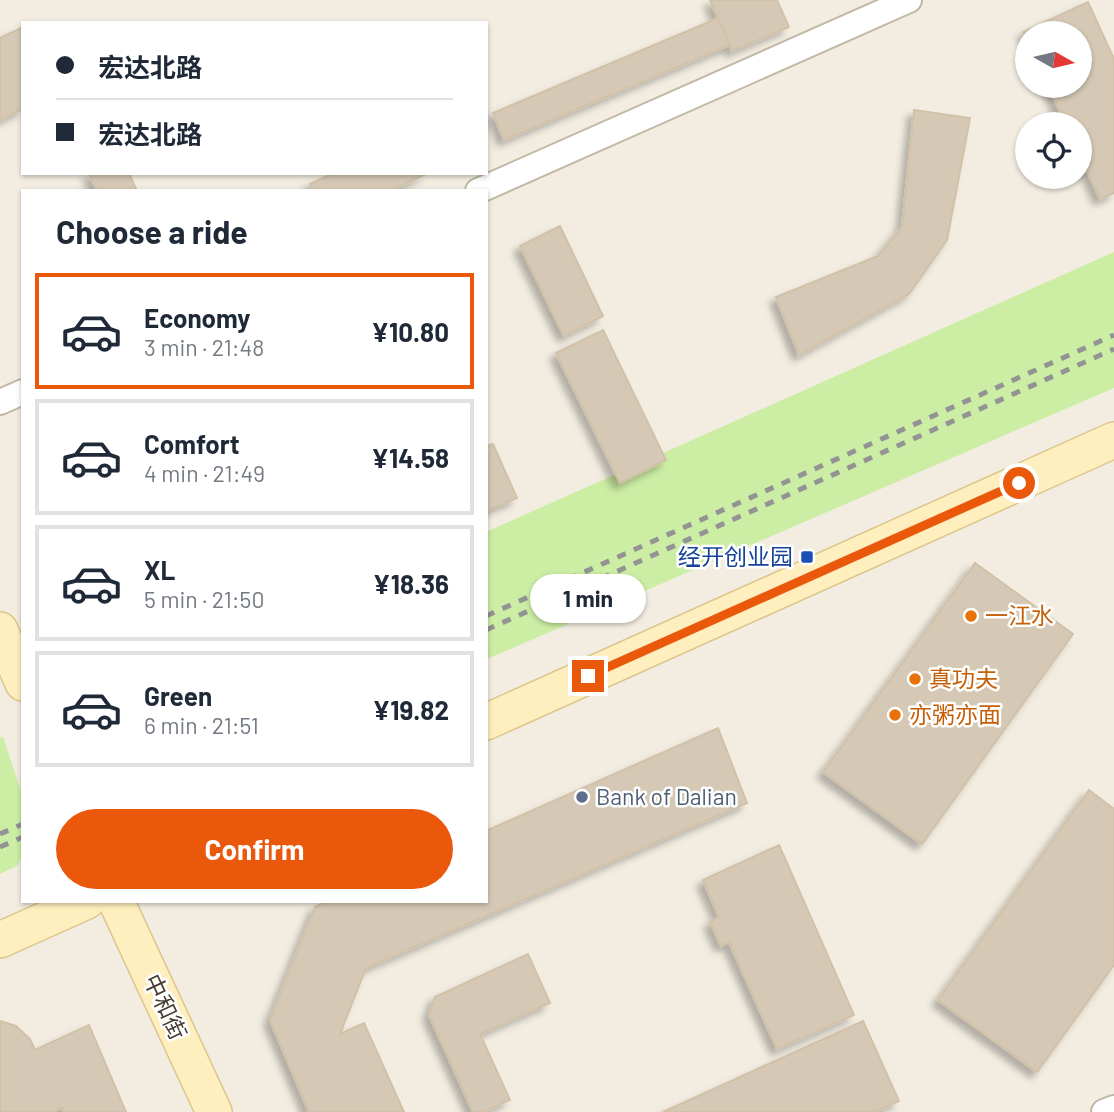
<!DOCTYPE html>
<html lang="en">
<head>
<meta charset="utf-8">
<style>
  body { margin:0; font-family:Barlow,"Noto Sans SC",sans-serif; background:#f2f2f3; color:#1f2937; height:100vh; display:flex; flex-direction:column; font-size:26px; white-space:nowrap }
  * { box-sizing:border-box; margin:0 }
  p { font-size:23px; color:#747a83 }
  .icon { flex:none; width:38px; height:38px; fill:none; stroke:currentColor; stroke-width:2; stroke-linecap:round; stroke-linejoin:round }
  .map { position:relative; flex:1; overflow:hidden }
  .sheet { position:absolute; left:21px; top:189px; width:467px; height:714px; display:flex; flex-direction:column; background:#fff; border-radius:0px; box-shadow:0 2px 5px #0004 }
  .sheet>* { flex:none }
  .top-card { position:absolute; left:21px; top:21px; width:467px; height:154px; border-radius:0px; box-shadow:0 2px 5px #0004; display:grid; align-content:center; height:154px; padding:0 35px; background:#fff }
  .needle { width:46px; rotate:98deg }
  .tools { position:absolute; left:1015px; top:21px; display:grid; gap:14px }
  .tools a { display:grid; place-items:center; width:77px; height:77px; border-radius:50%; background:#fff; box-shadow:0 2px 5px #0004; font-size:35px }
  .end { position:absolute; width:32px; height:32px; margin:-16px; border:9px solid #ea580c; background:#fff; box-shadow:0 0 0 4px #fff }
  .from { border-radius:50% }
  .bubble { position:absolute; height:49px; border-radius:24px; background:#fff; box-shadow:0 2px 5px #0004; font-size:23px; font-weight:700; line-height:49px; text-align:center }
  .top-card b { display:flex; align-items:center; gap:24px; height:66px; font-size:26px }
  .top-card b+b { border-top:2px solid #e0e1e3 }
  .top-card i { width:18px; height:18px; background:#1f2937 }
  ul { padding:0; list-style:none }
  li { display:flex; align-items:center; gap:21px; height:116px; margin:0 14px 10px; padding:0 21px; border:4px solid #e0e1e3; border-radius:0px }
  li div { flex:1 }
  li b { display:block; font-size:26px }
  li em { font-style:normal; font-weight:700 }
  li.active { border-color:#ea580c }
  li>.icon { width:63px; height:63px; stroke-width:1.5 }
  h2 { padding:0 35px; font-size:32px; line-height:84px }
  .action { display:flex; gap:14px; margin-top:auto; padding:14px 35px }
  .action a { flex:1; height:80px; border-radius:42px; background:#ea580c; color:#fff; font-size:28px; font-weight:700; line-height:80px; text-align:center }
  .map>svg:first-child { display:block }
  .green { fill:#cceda4 }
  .building { fill:#d5c9b5; stroke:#d1c1a8; stroke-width:2; filter:url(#shadow) }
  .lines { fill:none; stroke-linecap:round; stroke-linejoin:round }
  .street-casing { stroke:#c2b8a6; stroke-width:28 }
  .secondary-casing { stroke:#dbc68d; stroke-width:38 }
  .street { stroke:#fff; stroke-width:24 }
  .secondary { stroke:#ffefbf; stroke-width:35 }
  .rail { stroke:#939393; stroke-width:5; stroke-dasharray:9 9; stroke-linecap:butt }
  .route { stroke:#ea580c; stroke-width:9 }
  .transit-dot { fill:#1a4fb4; stroke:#fff; stroke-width:2.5 }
  .food-dot { fill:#e8710a; stroke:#fff; stroke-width:2.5 }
  .service-dot { fill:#5c6f8a; stroke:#fff; stroke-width:2.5 }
  .labels { text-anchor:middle; stroke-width:5; stroke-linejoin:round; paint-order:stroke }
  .transit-label { font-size:23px; fill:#164399; stroke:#fff; text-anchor:end }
  .food-label { font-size:23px; fill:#c56008; stroke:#fff; text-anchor:start }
  .service-label { font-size:23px; fill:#4e5e75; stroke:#fff; text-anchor:start }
  .street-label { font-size:23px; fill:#453d31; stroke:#fff }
</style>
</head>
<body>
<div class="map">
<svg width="1114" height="1112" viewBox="0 0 1114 1112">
  <defs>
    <filter id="shadow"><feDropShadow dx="-6" dy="6" stdDeviation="3.5" flood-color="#0004"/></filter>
  </defs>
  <rect width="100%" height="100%" fill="#f3ede1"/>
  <g class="green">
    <polygon points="1114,252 1114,388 487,659 486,532"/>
    <polygon points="3,737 23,797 23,854 17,866 0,874 0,738"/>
  </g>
  <g class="building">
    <polygon points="710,0 777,0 789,27 732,51"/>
    <polygon points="1088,2 1114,59 1114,193 1100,199 1080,155 1080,124 1066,124 1048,86 1080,86 1080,33 1027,33 1027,41 1023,32"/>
    <polygon points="718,18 730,45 504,140 493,113"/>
    <polygon points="23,27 23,109 0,120 0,38"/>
    <polygon points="914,110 970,118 947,240 909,294 799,355 776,297 878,256 902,227"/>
    <polygon points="89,173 129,173 137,191 97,191"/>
    <polygon points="334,173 425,173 426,174 390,191 313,191 310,184"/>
    <polygon points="560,226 603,316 564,336 520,246"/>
    <polygon points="603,330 666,460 620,483 556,353"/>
    <polygon points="493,444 517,498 486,511 486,446"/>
    <polygon points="975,563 1073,634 922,844 823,772"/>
    <polygon points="718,728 747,803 366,968 340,1034 364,1023 404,1112 309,1112 270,1020 315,907 328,901 486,901 486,831"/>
    <polygon points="1089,790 1114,809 1114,965 1037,1072 938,1000"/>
    <polygon points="779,845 854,1015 777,1049 729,942 721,946 710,922 719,917 703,880"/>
    <polygon points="528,954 550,1003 480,1034 510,1100 483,1112 473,1112 429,1015 435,997"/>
    <polygon points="0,1021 16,1026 30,1039 35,1050 89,1025 126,1112 64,1112 62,1108 52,1112 0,1112"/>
    <polygon points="863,1021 899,1101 874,1112 663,1112"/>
  </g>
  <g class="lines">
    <g class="street-casing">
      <g id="street">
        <polyline points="478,191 909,0"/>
        <polyline points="0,402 23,392"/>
        <polyline points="1104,1112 1114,1108"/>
      </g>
    </g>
    <g class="secondary-casing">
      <g id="secondary">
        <polyline points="0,630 23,683"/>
        <polyline points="486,722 1114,440"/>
        <polyline points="116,901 214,1112"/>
        <polyline points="0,940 87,901"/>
      </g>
    </g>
    <use href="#street" class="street"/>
    <use href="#secondary" class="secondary"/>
    <g class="rail">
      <polyline points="486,616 1114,335"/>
      <polyline points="486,630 1114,349"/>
      <polyline points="0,834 23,824"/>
      <polyline points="0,847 23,837"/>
    </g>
  </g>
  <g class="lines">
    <polyline class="route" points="588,676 1019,483"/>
  </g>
  <rect class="transit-dot" x="800" y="550" width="14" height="14" rx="3.5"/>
  <g class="food-dot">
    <circle cx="971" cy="616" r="7"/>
    <circle cx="915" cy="679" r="7"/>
    <circle cx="895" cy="715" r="7"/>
  </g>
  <circle class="service-dot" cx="582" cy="797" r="7"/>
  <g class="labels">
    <g class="transit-label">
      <text x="793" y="565">经开创业园</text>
    </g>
    <g class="food-label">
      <text x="985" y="624">一江水</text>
      <text x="929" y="687">真功夫</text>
      <text x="909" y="723">亦粥亦面</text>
    </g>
    <g class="service-label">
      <text x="596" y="805">Bank of Dalian</text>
    </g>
    <g class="street-label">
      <text transform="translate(165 1007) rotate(65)" y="8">中和街</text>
    </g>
  </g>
</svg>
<div class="tools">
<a><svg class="needle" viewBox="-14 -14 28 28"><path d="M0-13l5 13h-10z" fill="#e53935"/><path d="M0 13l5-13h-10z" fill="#747a83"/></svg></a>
<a><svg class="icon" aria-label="locate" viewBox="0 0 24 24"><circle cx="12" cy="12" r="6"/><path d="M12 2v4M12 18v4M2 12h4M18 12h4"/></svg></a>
</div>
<i class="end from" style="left:1019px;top:483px"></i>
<i class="end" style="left:588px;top:676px"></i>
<div class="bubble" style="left:530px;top:574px;width:116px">1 min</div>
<div class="top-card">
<b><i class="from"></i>宏达北路</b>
<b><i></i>宏达北路</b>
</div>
<section class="sheet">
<h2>Choose a ride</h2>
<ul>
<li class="active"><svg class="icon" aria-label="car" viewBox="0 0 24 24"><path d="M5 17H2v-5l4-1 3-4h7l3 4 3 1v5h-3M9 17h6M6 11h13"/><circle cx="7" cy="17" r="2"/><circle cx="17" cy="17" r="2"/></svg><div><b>Economy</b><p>3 min · 21:48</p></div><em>¥10.80</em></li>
<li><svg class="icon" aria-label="car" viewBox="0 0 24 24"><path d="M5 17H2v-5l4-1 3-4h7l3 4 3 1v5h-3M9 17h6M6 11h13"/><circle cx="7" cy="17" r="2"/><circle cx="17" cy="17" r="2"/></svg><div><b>Comfort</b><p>4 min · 21:49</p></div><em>¥14.58</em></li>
<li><svg class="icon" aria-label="car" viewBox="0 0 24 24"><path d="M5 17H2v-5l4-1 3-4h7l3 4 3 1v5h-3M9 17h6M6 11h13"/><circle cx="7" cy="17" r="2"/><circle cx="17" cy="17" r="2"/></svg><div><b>XL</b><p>5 min · 21:50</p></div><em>¥18.36</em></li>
<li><svg class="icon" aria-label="car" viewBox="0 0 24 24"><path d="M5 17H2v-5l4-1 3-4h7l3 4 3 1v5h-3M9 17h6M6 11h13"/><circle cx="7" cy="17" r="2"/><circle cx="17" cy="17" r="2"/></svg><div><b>Green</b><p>6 min · 21:51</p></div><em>¥19.82</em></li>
</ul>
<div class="action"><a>Confirm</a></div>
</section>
</div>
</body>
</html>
